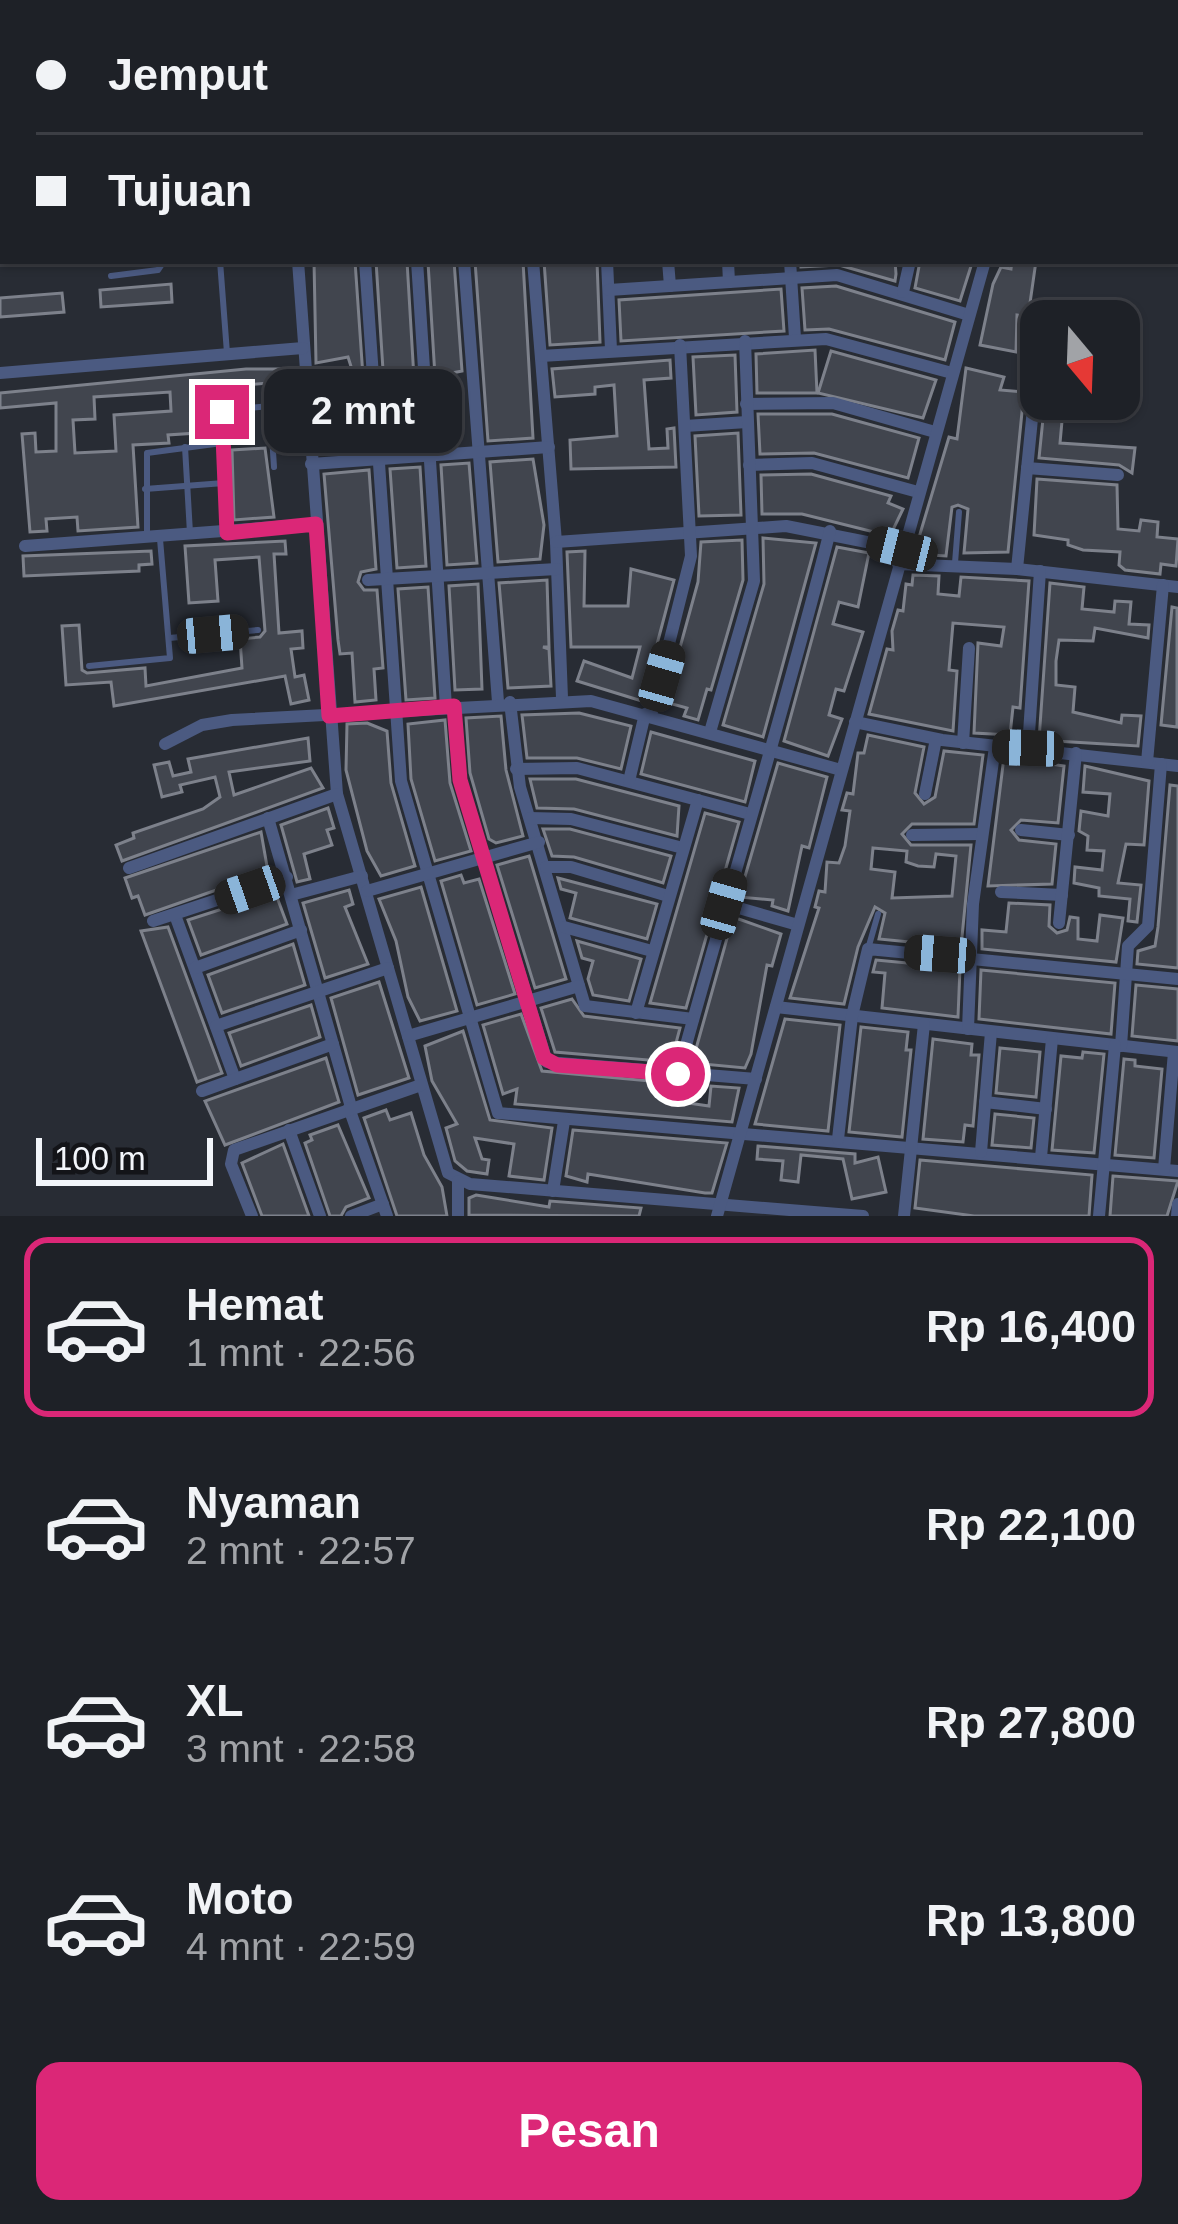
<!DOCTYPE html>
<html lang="id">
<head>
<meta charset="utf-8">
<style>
  body { margin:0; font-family:Helvetica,sans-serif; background:#26292f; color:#f1f3f6; height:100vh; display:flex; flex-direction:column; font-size:45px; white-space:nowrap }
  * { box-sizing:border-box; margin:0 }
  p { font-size:39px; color:#a1a3a7 }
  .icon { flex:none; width:66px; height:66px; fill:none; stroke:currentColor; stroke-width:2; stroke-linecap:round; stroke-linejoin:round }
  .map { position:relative; height:1216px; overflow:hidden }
  .side { display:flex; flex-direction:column; background:#1e2127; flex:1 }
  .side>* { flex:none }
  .guide { position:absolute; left:0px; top:0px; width:1179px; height:264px; box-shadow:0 3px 9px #0004,0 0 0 3px #3c3e44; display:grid; align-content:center; height:264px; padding:0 36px; background:#1e2127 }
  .needle { width:78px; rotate:161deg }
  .tools { position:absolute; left:1020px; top:300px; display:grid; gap:24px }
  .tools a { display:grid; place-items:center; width:120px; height:120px; border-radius:24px; background:#1e2127; box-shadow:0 3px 9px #0004,0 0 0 3px #3c3e44; font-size:60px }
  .scale { position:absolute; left:36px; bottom:30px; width:177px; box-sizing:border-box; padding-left:12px; border:6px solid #f2f5fa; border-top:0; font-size:33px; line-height:42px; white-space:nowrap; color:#f2f5fa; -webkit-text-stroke:9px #131418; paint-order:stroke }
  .end { position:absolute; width:54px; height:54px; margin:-27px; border:15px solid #db2777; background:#fff; box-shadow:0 0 0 6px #fff }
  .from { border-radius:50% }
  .bubble { position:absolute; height:84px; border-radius:24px; background:#1e2127; box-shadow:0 3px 9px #0004,0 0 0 3px #3c3e44; font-size:39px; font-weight:600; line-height:84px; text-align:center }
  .car { position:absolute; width:36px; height:72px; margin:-36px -18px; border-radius:15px; box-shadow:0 0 9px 3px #0007; background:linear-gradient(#222 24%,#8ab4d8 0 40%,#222 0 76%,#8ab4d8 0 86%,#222 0) }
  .guide b { display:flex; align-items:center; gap:42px; height:114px; font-size:45px }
  .guide b+b { border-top:3px solid #3c3e44 }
  .guide i { width:30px; height:30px; background:#f1f3f6 }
  ul { padding:21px 0 0; list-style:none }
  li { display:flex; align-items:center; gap:36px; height:180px; margin:0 24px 18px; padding:0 12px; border:6px solid transparent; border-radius:24px }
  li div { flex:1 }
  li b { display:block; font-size:45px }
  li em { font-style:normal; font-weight:600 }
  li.current { border-color:#db2777 }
  li>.icon { width:108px; height:108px; stroke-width:1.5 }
  .primary-button { display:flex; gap:24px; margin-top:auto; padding:24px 36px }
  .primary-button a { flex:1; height:138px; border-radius:24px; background:#db2777; color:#fff; font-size:48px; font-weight:600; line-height:138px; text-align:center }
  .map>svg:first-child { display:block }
  .building { fill:#41454e; stroke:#7d818b; stroke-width:3; fill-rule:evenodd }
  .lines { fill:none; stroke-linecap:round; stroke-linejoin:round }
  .lane { stroke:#4b5a81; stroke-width:6 }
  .street { stroke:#4b5a81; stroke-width:12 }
  .route { stroke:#db2777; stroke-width:15 }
</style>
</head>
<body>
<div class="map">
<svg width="1178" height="1216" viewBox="0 0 1178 1216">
  <rect width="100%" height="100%" fill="#282c34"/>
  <g class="building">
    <polygon points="314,261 355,261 368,449 323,453 321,382 355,379 348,357 316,363"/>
    <polygon points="376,261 407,261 418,446 388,448"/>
    <polygon points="435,261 454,261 462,371 437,376 439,399 451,398 454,441 439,442 428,262"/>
    <polygon points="475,261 523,261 533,438 488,441"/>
    <polygon points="544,261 597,261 600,342 550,345"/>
    <polygon points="801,261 895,261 896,274 895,281 839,265 801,267"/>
    <polygon points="920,261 972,263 960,301 915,288"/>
    <polygon points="1012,261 1036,261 1028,317 1017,315 1016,352 980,345 993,284 1001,267 1011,269"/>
    <polygon points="171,284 172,302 101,307 100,290"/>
    <polygon points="836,286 955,322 945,360 829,329 805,330 802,288"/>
    <polygon points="781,289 784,331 621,341 619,300"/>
    <polygon points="62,293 64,312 0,317 0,298"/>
    <polygon points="815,350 817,393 757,393 756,354"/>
    <polygon points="831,351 936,380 923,418 818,393"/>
    <polygon points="735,355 737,412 696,415 693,357"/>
    <polygon points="670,360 671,378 644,380 649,449 668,448 667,429 674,428 676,467 571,469 570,440 617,436 614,385 595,387 595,394 555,397 552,369"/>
    <polygon points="966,368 1004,377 1000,390 1024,392 1008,552 964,553 968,509 958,505 952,507 946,556 914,554 949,437 957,439"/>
    <path d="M246 369H280L281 382 198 389 197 433 168 435 169 443 133 445 138 527 78 531 77 517 46 519 47 531 30 532 22 434 35 433 36 452 56 451V403L0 408V393ZM170 392 171 411 114 415 116 451 75 453 73 420 95 419 94 397Z"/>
    <polygon points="1045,399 1064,399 1060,443 1135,448 1132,473 1119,465 1039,458"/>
    <polygon points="758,414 832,414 919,438 908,478 814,453 760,454"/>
    <polygon points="738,433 741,515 699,516 695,436"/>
    <polygon points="265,448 274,517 234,520 232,450"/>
    <polygon points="533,459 544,525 540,559 498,562 490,462"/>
    <polygon points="469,463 477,563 447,565 441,465"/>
    <polygon points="420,467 426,566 397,568 390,469"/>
    <polygon points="369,470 376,569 361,572 358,582 364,590 377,590 383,668 374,669 376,700 355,702 352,653 340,654 338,640 324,474"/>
    <polygon points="811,474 891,496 888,503 903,509 890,536 802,514 762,514 761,475"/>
    <polygon points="1037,479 1117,485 1118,529 1139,531 1141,520 1158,522 1157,537 1178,539 1176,566 1161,564 1160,574 1125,570 1119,565 1120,552 1083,550 1068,545 1068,540 1034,535"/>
    <polygon points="763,538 816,543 763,737 723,725 764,584"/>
    <polygon points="742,540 743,580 711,690 707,689 698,720 684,716 687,708 665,702 698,582 701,542"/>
    <polygon points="285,541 286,554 274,554 279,633 302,631 303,648 291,649 295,677 304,675 309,700 291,704 285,676 114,706 111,682 66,685 62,626 79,625 82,670 87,673 145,668 146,686 242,668 240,639 260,637 265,631 259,557 215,560 218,601 189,603 185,546"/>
    <polygon points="837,547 869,553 858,607 839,602 833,624 863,632 844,691 836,689 829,715 842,719 828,756 784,741"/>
    <polygon points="151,551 152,564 139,565 139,571 24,576 23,556"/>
    <polygon points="585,551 584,606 628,606 631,569 674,580 642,701 577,681 584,661 632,678 640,647 571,647 567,552"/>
    <polygon points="913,575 939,576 938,594 959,596 961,577 1029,581 1020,708 1013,707 1010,735 974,733 978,643 1001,646 1004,627 953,623 949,670 957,671 953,731 869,714 887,649 893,650 892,631 898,610 903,611 906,584 912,585"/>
    <polygon points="547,580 549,647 543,647 549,649 551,686 508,688 499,583"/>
    <polygon points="1050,583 1084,587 1082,609 1114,612 1115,601 1131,602 1129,624 1149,625 1148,638 1095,628 1093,641 1059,640 1056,661 1056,685 1075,687 1073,712 1121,723 1122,715 1141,716 1138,746 1039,740"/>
    <polygon points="478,584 482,689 455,690 449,586"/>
    <polygon points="428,587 435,698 406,700 398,589"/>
    <polygon points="1172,607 1177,608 1177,727 1161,725"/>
    <polygon points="579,713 631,726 621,769 577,758 527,758 522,715"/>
    <polygon points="501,716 506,770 523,836 496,843 489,839 470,773 466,718"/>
    <polygon points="445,720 450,783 471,851 435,861 411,779 408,724"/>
    <polygon points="367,723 387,731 391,783 415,866 381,876 367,851 346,770 347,724"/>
    <polygon points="651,732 755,761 745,802 641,774"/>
    <path d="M868 735 924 747 915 793 924 804 935 797 944 751 983 755 974 824H912L902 834 911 845H971L961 947 879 939 885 913 875 907 858 947 844 1004 790 998 819 908 815 907 819 891 825 892 827 862 839 863 845 846 850 811 842 810 847 793 853 794 858 753H864ZM873 848 907 851 906 862 918 866 934 867 936 854 956 856 952 896 892 898 895 872 871 869Z"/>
    <polygon points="308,738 310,761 229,772 234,795 311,768 323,788 122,861 116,845 134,838 133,833 203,809 220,797 215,777 180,785 182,792 162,797 154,765 169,762 173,776 191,772 188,759"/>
    <polygon points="1004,757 1064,766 1058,823 1021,820 1011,830 1019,840 1056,844 1052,884 988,886"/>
    <polygon points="778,763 827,777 809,848 802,846 788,911 772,906 773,900 739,897"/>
    <polygon points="1085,766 1149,781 1144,845 1126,844 1118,883 1141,885 1137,922 1128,921 1130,899 1099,896 1099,888 1074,883 1075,867 1102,870 1104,851 1087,850 1088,836 1079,831 1081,811 1108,816 1110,794 1083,792"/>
    <polygon points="530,779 576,779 679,806 677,836 574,809 537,808"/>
    <polygon points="1170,785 1178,786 1178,968 1137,964 1138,951 1155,946 1158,927"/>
    <polygon points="328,808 334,828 327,830 332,845 304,854 310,879 297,882 281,825"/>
    <polygon points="705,813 739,822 686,1008 650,1003"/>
    <polygon points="543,829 570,829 671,856 663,883 574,857 552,856"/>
    <polygon points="261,832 268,872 145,915 138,896 132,898 125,878"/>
    <polygon points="529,856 566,979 535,988 497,865"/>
    <polygon points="461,875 464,883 479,879 515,994 477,1005 441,881"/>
    <polygon points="558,878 657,904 647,939 570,918 576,893 561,889"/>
    <polygon points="421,887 457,1011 420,1021 408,997 396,941 379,899"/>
    <polygon points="349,890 353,904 345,907 368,964 325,978 303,903"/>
    <polygon points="275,892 287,924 201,955 188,920"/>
    <polygon points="1009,903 1050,905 1049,926 1057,933 1067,930 1070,917 1078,918 1078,939 1097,941 1100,915 1123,918 1116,962 982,949 982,930 1006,932"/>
    <polygon points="733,917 781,934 772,966 767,965 751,1054 745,1068 692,1063"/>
    <polygon points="168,927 222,1073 197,1082 141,931"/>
    <polygon points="577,941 641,959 629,1001 593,995 588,979 593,961 582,958"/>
    <polygon points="293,944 305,985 222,1013 208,975"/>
    <polygon points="876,960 960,968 958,1017 882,1008 885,973 873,972"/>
    <polygon points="981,970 1115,983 1111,1034 979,1019"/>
    <polygon points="379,982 409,1078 358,1095 331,998"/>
    <polygon points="1136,985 1178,989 1178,1041 1132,1036"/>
    <polygon points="572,999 584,1016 680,1028 671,1062 555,1052 541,1008"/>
    <polygon points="311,1005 320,1037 241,1066 229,1033"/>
    <polygon points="521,1014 542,1071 683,1084 681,1102 709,1106 711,1086 739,1088 732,1122 515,1104 517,1089 503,1094 483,1025"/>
    <polygon points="785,1019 840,1025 828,1131 755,1124"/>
    <polygon points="861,1027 908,1032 906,1050 911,1050 902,1137 849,1132"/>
    <polygon points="463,1031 490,1120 552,1128 544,1180 509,1176 514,1144 475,1138 482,1159 489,1160 487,1174 467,1171 455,1161 446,1128 457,1124 432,1081 425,1046"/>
    <polygon points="933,1039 972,1044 971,1055 979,1055 973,1126 965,1125 963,1142 923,1139"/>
    <polygon points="1000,1048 1040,1052 1036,1097 996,1093"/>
    <polygon points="1083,1052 1104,1054 1094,1153 1052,1150 1061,1056 1082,1058"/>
    <polygon points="326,1058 339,1102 225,1145 205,1101"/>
    <polygon points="1124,1059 1135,1060 1135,1066 1162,1069 1154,1158 1115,1155"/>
    <polygon points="386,1110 390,1120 411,1113 424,1155 442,1187 447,1216 397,1216 364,1118"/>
    <polygon points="995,1114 1034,1118 1031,1148 992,1145"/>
    <polygon points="338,1125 369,1198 346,1207 341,1216 330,1216 305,1143 312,1140 310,1135"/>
    <polygon points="573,1130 727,1143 712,1193 705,1193 588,1174 587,1182 566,1176"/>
    <polygon points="283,1144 309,1216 262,1216 242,1163"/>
    <polygon points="758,1146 855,1154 855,1163 878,1157 886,1192 852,1199 843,1159 801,1155 798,1182 781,1180 783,1161 757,1159"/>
    <polygon points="920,1160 1092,1175 1089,1216 974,1216 915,1208"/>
    <polygon points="1113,1176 1178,1181 1167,1216 1110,1216"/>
    <polygon points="476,1195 549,1207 550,1201 641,1208 639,1216 469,1215 469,1198"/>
  </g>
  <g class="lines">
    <g class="lane">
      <polyline points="143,0 147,3"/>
      <polyline points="478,0 486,3"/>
      <polyline points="0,3 32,0"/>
      <polyline points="495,3 510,0"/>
      <polyline points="0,37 3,39"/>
      <polyline points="0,105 3,102"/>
      <polyline points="0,184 3,183"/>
      <polyline points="220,261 227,353"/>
      <polyline points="111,276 158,270 164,261"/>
      <polyline points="185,447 190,533"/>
      <polyline points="145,489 224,483"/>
      <polyline points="227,531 224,410 270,406 274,467"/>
      <polyline points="147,533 147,453 222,443"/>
      <polyline points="955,563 959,512"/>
      <polyline points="169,638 258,630"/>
      <polyline points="89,666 170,658 160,539"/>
      <polyline points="868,949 878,914"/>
    </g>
    <g class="street">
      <polyline points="283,0 283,3"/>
      <polyline points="775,0 775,3"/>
      <polyline points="1024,0 1024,3"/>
      <polyline points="1055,3 1076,0"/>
      <polyline points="298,261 337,794 448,1173 470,1184 863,1216"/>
      <polyline points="365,261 401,781 498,1113 1178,1171"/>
      <polyline points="417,261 446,707"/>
      <polyline points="464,261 498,702"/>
      <polyline points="533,261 556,542 562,698"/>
      <polyline points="607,261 611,350"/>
      <polyline points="668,261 670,286"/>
      <polyline points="728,261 729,282"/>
      <polyline points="790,261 795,338"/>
      <polyline points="609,290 837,275 969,315"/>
      <polyline points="903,292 910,261"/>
      <polyline points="541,356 826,339 952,373"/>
      <polyline points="0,373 303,348"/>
      <polyline points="746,404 833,403 935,432"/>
      <polyline points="685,426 747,422"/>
      <polyline points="311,464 549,447"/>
      <polyline points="749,465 812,463 918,492"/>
      <polyline points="1027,468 1118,475"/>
      <polyline points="556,542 786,526 902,549"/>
      <polyline points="25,546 315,524"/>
      <polyline points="898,564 1017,569 1178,587"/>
      <polyline points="1017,569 1035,389"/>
      <polyline points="368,580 557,569"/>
      <polyline points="510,702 520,787 585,1006 693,1019"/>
      <polyline points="454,706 460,780 547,1062 756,1079"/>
      <polyline points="651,715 691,556 680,345"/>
      <polyline points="855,722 942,740 1178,766"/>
      <polyline points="710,732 754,581 745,341"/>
      <polyline points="963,743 969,648"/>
      <polyline points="165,744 202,725 232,720 591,701 841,770"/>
      <polyline points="1028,748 1040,571"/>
      <polyline points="1147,762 1163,585"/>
      <polyline points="516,769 577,768 750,814"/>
      <polyline points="629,781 645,714"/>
      <polyline points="925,794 936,739"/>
      <polyline points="268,818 351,1107"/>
      <polyline points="530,818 571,819 683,848"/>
      <polyline points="1021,830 1069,835"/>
      <polyline points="912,835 982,834"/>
      <polyline points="546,867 571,867 668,896"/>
      <polyline points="129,868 337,794"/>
      <polyline points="367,891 539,842"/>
      <polyline points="1001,892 1062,895"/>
      <polyline points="291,895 362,876"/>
      <polyline points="725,904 798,925"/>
      <polyline points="175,915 235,1079"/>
      <polyline points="153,921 287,877"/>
      <polyline points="1059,923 1076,753"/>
      <polyline points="564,927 652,951"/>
      <polyline points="195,968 301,930"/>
      <polyline points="776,1007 1178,1052"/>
      <polyline points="636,1013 698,800"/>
      <polyline points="216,1026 388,968"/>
      <polyline points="968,1029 973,904 995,747"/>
      <polyline points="408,1036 579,986"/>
      <polyline points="1121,1046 1128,946 1148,926 1161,764"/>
      <path d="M678 1074C728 892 784 713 830 531"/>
      <polyline points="202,1091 333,1044"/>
      <polyline points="985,1102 1046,1109"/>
      <polyline points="349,1108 387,1216"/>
      <polyline points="289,1130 320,1216"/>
      <polyline points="838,1139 852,1016 868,949 1178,979"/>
      <polyline points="981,1152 991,1032"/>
      <polyline points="1041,1157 1052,1039"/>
      <polyline points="1164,1169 1174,1052"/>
      <polyline points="553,1191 564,1121"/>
      <polyline points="252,1216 231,1164 234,1150 421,1085"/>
      <polyline points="351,1216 383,1204"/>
      <polyline points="458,1216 458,1181"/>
      <polyline points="717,1216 985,261"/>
      <polyline points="904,1216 924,1024"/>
      <polyline points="1099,1216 1115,1045"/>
      <polyline points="1177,1216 1178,1204"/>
    </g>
  </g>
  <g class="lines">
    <polyline class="route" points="222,412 227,533 316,524 329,716 454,706 460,780 544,1058 557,1065 678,1074"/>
  </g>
</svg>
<div class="tools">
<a><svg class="needle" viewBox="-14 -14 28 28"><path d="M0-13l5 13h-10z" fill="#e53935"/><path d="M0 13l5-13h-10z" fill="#a1a3a7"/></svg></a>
</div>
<div class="scale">100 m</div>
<i class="end from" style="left:678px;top:1074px"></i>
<i class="end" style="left:222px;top:412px"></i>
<div class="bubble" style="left:264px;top:369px;width:198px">2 mnt</div>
<i class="car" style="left:902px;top:549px;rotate:284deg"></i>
<i class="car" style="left:213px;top:634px;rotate:85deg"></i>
<i class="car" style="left:662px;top:676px;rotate:16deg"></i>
<i class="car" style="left:1028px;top:748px;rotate:272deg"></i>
<i class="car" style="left:250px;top:890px;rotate:251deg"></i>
<i class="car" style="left:724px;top:904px;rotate:16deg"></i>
<i class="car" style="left:940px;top:954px;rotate:274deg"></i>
<div class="guide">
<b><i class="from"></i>Jemput</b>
<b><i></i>Tujuan</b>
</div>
</div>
<section class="side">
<ul>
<li class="current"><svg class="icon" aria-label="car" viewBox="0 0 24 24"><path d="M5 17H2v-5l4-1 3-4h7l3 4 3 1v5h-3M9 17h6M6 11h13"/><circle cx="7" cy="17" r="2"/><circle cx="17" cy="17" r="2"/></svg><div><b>Hemat</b><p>1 mnt · 22:56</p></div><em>Rp 16,400</em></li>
<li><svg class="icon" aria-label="car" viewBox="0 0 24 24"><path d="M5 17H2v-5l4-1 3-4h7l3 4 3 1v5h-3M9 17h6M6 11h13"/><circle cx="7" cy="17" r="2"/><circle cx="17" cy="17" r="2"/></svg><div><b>Nyaman</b><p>2 mnt · 22:57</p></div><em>Rp 22,100</em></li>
<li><svg class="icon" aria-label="car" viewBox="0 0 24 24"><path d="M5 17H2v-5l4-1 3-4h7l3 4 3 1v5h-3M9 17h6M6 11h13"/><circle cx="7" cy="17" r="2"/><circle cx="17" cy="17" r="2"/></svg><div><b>XL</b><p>3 mnt · 22:58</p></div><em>Rp 27,800</em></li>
<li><svg class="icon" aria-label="car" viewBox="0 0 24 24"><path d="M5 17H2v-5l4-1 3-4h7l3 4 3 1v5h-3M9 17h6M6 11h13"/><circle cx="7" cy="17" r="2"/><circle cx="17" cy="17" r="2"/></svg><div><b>Moto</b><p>4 mnt · 22:59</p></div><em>Rp 13,800</em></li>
</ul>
<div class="primary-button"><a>Pesan</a></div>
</section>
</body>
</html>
